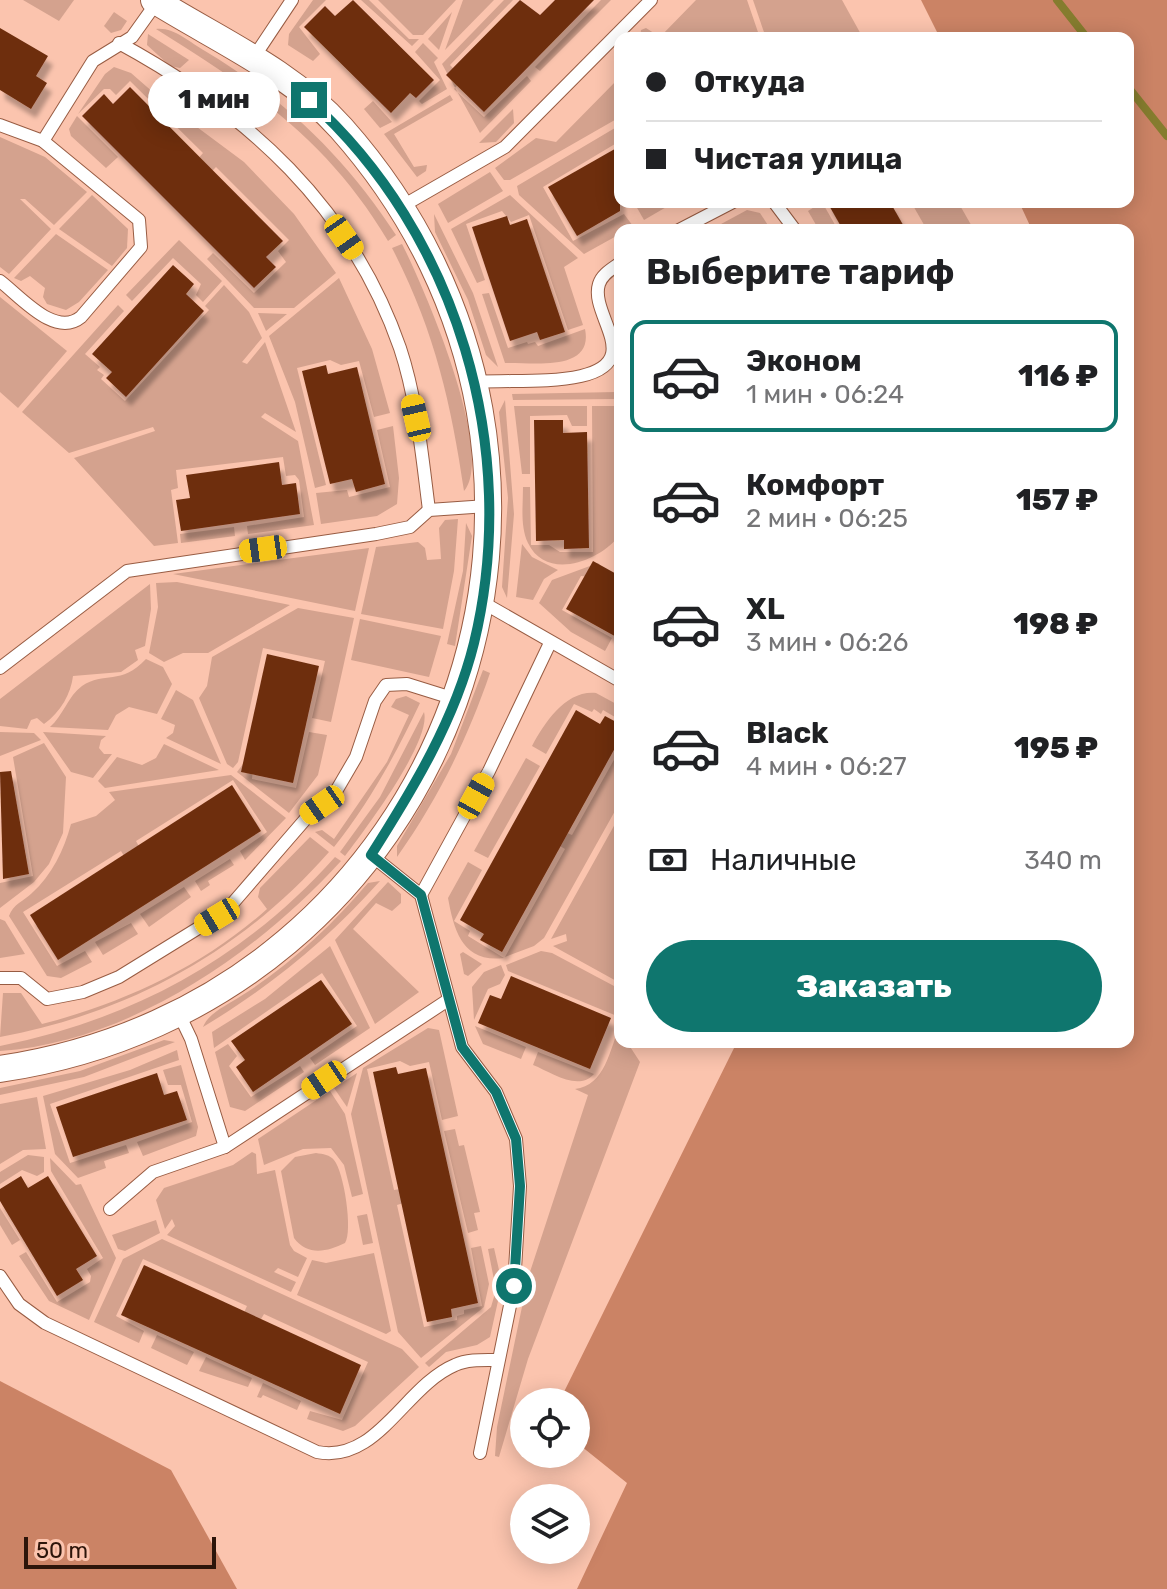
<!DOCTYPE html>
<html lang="ru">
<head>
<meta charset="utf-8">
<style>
  body { margin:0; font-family:Rubik,sans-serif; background:#f6f6f6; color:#202124; height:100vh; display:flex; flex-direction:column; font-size:30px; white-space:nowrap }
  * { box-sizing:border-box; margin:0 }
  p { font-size:26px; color:#757577 }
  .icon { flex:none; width:44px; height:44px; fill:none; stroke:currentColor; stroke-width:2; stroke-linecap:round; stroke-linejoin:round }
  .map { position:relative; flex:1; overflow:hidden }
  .panel { position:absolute; left:614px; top:224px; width:520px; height:824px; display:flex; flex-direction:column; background:#fff; border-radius:16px; box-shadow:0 4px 20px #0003 }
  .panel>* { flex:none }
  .hud { position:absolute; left:614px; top:32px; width:520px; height:176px; border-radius:16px; box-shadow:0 4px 20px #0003; display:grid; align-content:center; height:176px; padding:0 32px; background:#fff }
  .fabs { position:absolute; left:510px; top:1388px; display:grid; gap:16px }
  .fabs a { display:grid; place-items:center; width:80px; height:80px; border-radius:50%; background:#fff; box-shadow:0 4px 20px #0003; font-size:40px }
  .scale { position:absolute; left:24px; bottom:20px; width:192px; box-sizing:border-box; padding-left:8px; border:4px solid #2d150a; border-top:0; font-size:22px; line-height:28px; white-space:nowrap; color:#2d150a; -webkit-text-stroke:6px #fbc4ae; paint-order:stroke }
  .end { position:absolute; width:36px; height:36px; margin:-18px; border:10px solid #0f766e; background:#fff; box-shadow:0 0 0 4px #fff }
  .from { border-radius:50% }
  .bubble { position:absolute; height:56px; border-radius:28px; background:#fff; box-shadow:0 4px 20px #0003; font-size:26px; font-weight:800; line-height:56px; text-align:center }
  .car { position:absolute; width:24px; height:48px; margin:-24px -12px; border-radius:10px; box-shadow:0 0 6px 2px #0007; background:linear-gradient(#f5c518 24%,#345 0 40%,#f5c518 0 76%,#345 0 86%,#f5c518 0) }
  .hud b { display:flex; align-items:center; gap:28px; height:76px; font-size:30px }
  .hud b+b { border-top:2px solid #e0e0e0 }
  .hud i { width:20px; height:20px; background:#202124 }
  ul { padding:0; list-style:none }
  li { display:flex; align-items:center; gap:24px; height:112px; margin:0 16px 12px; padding:0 16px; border:4px solid transparent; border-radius:16px }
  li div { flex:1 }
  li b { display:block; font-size:30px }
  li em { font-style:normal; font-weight:800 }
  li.active { border-color:#0f766e }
  li>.icon { width:72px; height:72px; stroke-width:1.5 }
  h2 { padding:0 32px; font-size:36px; line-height:96px }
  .pay { display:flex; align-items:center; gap:20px; height:88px; padding:0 32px; font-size:30px }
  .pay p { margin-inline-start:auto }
  .action { display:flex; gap:16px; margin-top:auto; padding:16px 32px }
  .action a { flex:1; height:92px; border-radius:48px; background:#0f766e; color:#fff; font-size:32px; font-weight:800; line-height:92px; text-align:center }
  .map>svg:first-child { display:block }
  .green { fill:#d4a28e }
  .forest { fill:#cb8365 }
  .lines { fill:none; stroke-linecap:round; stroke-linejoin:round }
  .stream { stroke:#857c2e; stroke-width:8 }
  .building { fill:#6e2f11; filter:url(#shadow) }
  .lane-casing { stroke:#985c43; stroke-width:14 }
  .street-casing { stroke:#985c43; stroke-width:28 }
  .lane { stroke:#fff; stroke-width:12 }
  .street { stroke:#fff; stroke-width:26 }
  .route { stroke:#0f766e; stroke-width:10 }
</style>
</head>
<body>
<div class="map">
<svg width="1167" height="1589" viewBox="0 0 1167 1589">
  <defs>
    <filter id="shadow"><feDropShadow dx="5" dy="9" stdDeviation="2" flood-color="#0004"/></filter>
  </defs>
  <rect width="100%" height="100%" fill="#fbc4ae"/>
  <g class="green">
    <polygon points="23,0 74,0 59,21"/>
    <polygon points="313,0 326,0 299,27 320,54 313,61 288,45 289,34"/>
    <polygon points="361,0 369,0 409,39 419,39 412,46"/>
    <polygon points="378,0 456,0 423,35 413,35"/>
    <polygon points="463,0 494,0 445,50"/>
    <polygon points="504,0 513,0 450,65 463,79 454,89 484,117 527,76 531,81 480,133 442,64"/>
    <polygon points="601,0 611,0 540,71 535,67"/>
    <polygon points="696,0 747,0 760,38 640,38 641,30 646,28 660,37"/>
    <polygon points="753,0 842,0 863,38 766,38"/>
    <polygon points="114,12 127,21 121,30 111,33 104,26"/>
    <polygon points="452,12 439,50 428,39"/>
    <path d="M156 29C174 27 189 42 205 51 284 98 346 158 396 235L388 241C328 140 252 89 156 29Z"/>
    <polygon points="148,34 189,60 180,68 170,66 147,45"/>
    <polygon points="423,43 438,58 434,62 447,89 422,104 419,101 440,80 415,52"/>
    <polygon points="114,67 131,73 170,107 244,162 294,214 336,273 294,308 254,308 207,259 213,253 254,293 286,262 278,251 289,240 216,167 203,180 190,168 203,153 130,81 116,95 110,89 104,89 78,114 105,74"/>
    <polygon points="620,77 620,117 510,180 504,180 495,168 536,138 556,142"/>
    <polygon points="450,95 453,100 394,134 414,167 427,165 426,171 417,177 384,134"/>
    <polygon points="373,101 392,122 380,128 364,109"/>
    <polygon points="513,109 514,123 496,142 479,143"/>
    <polygon points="77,116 118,157 106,168 71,136 69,129"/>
    <polygon points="620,125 620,141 543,187 573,241 624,214 633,226 620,230 620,234 584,254 519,195 517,186"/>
    <polygon points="0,137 45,157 87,192 54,225 25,199 20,199 51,229 9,274 0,267"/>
    <polygon points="490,172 503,191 448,223 438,204"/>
    <polygon points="92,195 128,229 127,248 112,266 59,229"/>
    <polygon points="510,195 578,258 564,267 583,325 568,330 529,215 511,222 502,211 466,224 485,280 477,283 451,229"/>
    <polygon points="643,202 675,202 644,220 636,206"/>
    <polygon points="822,202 838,230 819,230 808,211"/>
    <polygon points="911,202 958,202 974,230 927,230"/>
    <polygon points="747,210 760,213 771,230 710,230"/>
    <polygon points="434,214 473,293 498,367 486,355 468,300 435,232"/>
    <polygon points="56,234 108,270 79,302 66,310 47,304 43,297 45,288 30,276 21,281 14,278"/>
    <polygon points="179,240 222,281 203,302 196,295 201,284 173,258 132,301 126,295"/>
    <path d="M402 244C423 285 496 453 464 491 451 402 434 329 392 248Z"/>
    <polygon points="339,278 372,349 390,413 374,417 359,361 341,365 330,360 297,368 326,485 315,488 295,402 269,336"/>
    <polygon points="224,285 249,312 262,338 242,362 247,364 265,342 296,432 265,413 261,417 298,441 314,525 248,534 247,526 304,517 299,480 295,475 286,476 283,457 176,470 178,488 171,490 178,543 154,546 74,458 155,431 153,427 69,453 22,412 118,305 124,311 85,354 100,367 97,370 104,375 101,379 125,401 209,310 205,306"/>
    <path d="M489 293 508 348 527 342 528 344 535 342 538 346 585 329C594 373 532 362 505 363L482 294Z"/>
    <polygon points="0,297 67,351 18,408 0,392"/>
    <polygon points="258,313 287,314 266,331"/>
    <polygon points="617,392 617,399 513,400 512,394"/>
    <polygon points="505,400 514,514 507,598 502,587 508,498 499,412"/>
    <polygon points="514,406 587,406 587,426 572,426 567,415 530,416 530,474 522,474"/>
    <path d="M592 406H617L618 537C598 562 546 581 528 543 520 526 523 506 523 487H530L531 545H549L560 552H593Z"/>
    <polygon points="393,426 399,478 397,504 377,516 321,524 316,493 347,490 349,497 390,487 377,430"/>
    <polygon points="458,519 454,571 443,629 361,614 376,547 418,542 425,548 427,560 441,559 439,528 445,520"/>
    <polygon points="466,523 472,536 455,646 447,644 463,571"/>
    <polygon points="234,527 235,536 181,543 180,534"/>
    <polygon points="522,544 532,557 558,570 544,579 533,600 516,597"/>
    <polygon points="369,548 355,611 173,574"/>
    <polygon points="598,563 600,565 592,577 581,576 562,610 612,638 605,651 571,632 539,603 552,580"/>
    <polygon points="177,582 290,605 208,653 183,653 164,662 149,653 158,607 156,583"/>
    <path d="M150 584 151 609 145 646 135 650 138 660 121 672 73 676C71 693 61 712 44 724L37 718 31 720 27 729 0 726V699Z"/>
    <polygon points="298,608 354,618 331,722 312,718 325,661 263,648 238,762 233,768 227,764 199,698 207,686 212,657"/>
    <polygon points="360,619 441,636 429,677 351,660"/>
    <path d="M146 659 163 667 172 684 157 714 129 707 116 715 108 730 50 727C63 716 68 696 82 686 104 671 121 686 146 659Z"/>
    <path d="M483 670 490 673C467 740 438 799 397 857V846L451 754Z"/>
    <polygon points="176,690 193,700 221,764 166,738 173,733 175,725 161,719"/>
    <path d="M596 693 620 706V720L603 710 601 714 594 709 592 712 574 704 546 754 532 746C545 722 566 690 596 693Z"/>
    <path d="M406 696 420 703C396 754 369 803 334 847L315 832 322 830 334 839 387 762 409 715 391 707 396 699Z"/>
    <path d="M424 712C432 741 364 831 345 856L340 852 380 797Z"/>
    <polygon points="0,732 34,733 41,740 0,756"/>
    <polygon points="43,732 106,736 101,740 99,748 104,754 112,754 93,778 71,772"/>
    <polygon points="309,732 327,735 318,775 289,813 237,772 243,764 253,766 252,779 296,788"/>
    <polygon points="44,743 66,777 63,833 49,864 34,882 0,908 0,883 33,876 13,757"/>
    <polygon points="164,744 219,770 105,788 98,781 117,757 142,765 156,758"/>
    <polygon points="620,749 620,802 544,938 534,946 505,957 565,849 555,843 562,831 572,835"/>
    <polygon points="526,758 540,766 488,858 474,851"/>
    <path d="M231 775 286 818 245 860 240 851 267 832 233 780 136 841 142 852 127 861 121 851 23 912 57 966 85 951 92 962 61 978 47 976 9 916C13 904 24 901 32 893 52 875 64 850 71 824L96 816 115 800 109 792Z"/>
    <polygon points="620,815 618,969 620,983 553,946 567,941 566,934 551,939"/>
    <path d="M310 837 329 852C242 951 130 1013 0 1037L3 993H21L42 1024C124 1003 203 966 267 909L258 897 260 888Z"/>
    <path d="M335 857 341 861C256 954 130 1042 0 1051V1046C133 1019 244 959 335 857Z"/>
    <polygon points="230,859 234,865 208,881 210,885 201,891 195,881"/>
    <path d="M468 862 482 870 454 921 470 931 468 936 504 958C462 963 454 930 448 898Z"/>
    <path d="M380 881C327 940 271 986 203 1027 209 1012 228 1005 241 996 289 966 331 926 368 883Z"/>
    <polygon points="388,882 401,894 401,903 392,911 376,903 353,929 419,992 375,1024 335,940"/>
    <polygon points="184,887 191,897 149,927 140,914"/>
    <polygon points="0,919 5,921 25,954 0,958"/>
    <polygon points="131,923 138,934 103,955 95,942"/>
    <polygon points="330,946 370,1028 315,1065 310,1058 357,1026 322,973 214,1048 212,1032 265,999"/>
    <polygon points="541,951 552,953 614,986 620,993 617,1016 508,971 506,965"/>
    <polygon points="463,952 482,964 468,976 464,974 460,954"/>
    <polygon points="501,965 505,975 500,984 488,989 474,1020 472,987 484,972"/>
    <path d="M620 1025V1042H627L640 1062 528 1359 499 1457 495 1456 497 1427 528 1278 588 1095 575 1089C605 1086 610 1049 620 1025Z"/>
    <polygon points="475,1026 526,1047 521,1059 483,1044"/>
    <polygon points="428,1028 439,1030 458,1116 442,1120 429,1062 410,1066 400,1061 367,1069 394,1190 407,1188 410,1201 397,1205 424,1327 457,1320 457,1316 464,1314 464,1310 482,1306 471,1248 481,1246 489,1284 484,1307 421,1358 398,1332 351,1114 363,1068"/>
    <polygon points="164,1040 175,1042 84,1077 0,1095 0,1088 80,1071"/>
    <polygon points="228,1044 237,1056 229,1066 251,1097 300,1066 304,1072 245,1111 230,1107 215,1052"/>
    <polygon points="177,1050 179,1060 50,1104 70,1163 126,1145 129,1153 104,1161 106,1168 78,1178 55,1154 43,1096 130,1070"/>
    <path d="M538 1052 594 1074C578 1092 551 1072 533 1065Z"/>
    <polygon points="181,1065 198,1127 196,1136 143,1156 137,1142 192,1122 181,1085 168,1085 163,1070"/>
    <polygon points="357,1073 347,1107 334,1088"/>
    <polygon points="330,1091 345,1114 363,1194 352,1197 344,1165 331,1148 303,1149 264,1165 258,1139"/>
    <polygon points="37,1097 46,1149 23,1150 0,1164 0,1104"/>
    <polygon points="455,1129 459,1146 464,1145 480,1212 474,1213 478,1230 468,1233 444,1131"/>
    <polygon points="252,1152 256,1154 257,1174 275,1170 290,1245 294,1251 307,1258 298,1277 278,1268 274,1272 296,1282 291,1292 167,1235 175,1226 172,1219 165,1229 156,1200 164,1188 233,1165"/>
    <path d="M316 1153C323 1154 330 1155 334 1160 344 1172 353 1231 345 1243 327 1252 307 1256 294 1238L281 1171 295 1157Z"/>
    <polygon points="28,1155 44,1157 44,1172 37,1176 22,1170 0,1184 0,1172"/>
    <polygon points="50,1158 76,1185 81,1184 116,1258 89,1320 49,1301 19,1256 26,1252 57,1302 90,1282 91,1276 87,1269 103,1258 51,1171"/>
    <polygon points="0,1208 20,1240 12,1245 0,1225"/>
    <polygon points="367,1214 373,1243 363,1245 357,1216"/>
    <polygon points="156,1220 160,1233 125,1251 118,1249 112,1235"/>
    <polygon points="162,1239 402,1349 419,1367 355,1426 343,1431 307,1419 310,1411 342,1420 368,1362 264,1314 257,1326 241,1319 247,1306 143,1259 116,1316 144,1331 139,1343 94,1322 123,1259"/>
    <polygon points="494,1248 502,1283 490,1337 477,1345 446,1352 429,1367 425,1363 491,1307 496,1290 488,1249"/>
    <polygon points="374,1253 391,1331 386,1334 297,1295 312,1260 326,1263"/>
    <polygon points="157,1335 194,1352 187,1365 151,1348"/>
    <polygon points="206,1357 252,1378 248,1387 199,1371"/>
    <polygon points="263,1383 301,1401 297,1410 263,1395 261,1398 257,1397"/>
  </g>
  <g class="forest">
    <polygon points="921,0 1167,0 1167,1589 577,1589 627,1483 576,1442 576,1402 559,1402 737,1042 1128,1042 1128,230 1032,230 1019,202 1128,202 1128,38 940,38"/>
    <polygon points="0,1381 171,1470 237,1589 0,1589"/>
  </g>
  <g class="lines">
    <g class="stream">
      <polyline points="1057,0 1087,38"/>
      <polyline points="1128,87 1167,136"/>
    </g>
  </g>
  <g class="building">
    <polygon points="353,0 434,80 416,98 410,93 391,113 304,27 325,6 335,16"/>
    <polygon points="520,0 540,15 555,0 594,0 484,112 446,75"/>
    <polygon points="0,28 48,56 36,76 47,83 31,109 0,90"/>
    <polygon points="130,87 283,241 266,257 276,267 254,288 82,116 104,94 113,104"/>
    <polygon points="620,146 620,211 577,236 548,187"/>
    <polygon points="827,202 890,202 906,230 843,230"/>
    <polygon points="507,216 510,225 527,219 565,332 540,340 537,332 510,341 472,227"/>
    <polygon points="173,265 194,284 186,294 204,311 126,397 106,378 112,372 92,354"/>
    <polygon points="326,365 328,374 357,367 385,484 356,492 352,479 330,484 302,371"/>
    <polygon points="534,420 563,420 563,433 587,432 589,548 564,549 564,540 536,541"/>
    <polygon points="279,462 282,485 296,483 300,514 181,531 176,500 190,498 186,475"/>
    <polygon points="593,561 620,576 620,639 566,609"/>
    <polygon points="267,654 319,666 293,783 241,772"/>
    <polygon points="576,710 600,724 605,716 620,724 620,739 502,952 480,940 484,934 460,920"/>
    <polygon points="11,771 29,874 3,879 0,772"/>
    <polygon points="232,785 261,831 58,960 30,915"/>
    <polygon points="511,976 611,1018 590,1069 478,1023 490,995 501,999"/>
    <polygon points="321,980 352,1024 253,1092 236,1067 245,1060 231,1041"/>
    <polygon points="396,1067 398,1074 426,1068 478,1303 451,1309 452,1317 427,1322 373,1072"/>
    <polygon points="157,1073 164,1095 177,1091 187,1120 73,1157 56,1107"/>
    <polygon points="21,1176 28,1188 48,1176 97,1256 76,1269 83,1280 57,1296 0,1201 0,1189"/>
    <polygon points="144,1265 361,1365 340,1414 121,1315"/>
  </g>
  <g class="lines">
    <g class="lane-casing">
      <g id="lane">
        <path d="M119 43C248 113 351 207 400 348 417 399 422 456 429 510"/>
        <polyline points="254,57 292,0"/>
        <path d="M0 125 43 141 139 220 141 247 81 317C55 338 21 297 0 281"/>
        <polyline points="43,141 93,61 132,37 157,2"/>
        <polyline points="774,202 795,230"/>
        <polyline points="399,208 505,147 651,0"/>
        <polyline points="679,230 733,202"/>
        <path d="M476 382C510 380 549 383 581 376 646 361 589 315 599 284 602 274 612 269 620 263"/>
        <polyline points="482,602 620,681"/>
        <polyline points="0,668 127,571 376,534 410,527 429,510 487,506"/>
        <polyline points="371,855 421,895 462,1047 496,1092 516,1139 520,1186 514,1286 480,1453"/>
        <polyline points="421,895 489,771 550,643"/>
        <polyline points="0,978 21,978 47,999 83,992 119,977 226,911 309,815 335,793 356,757 375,701 386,685 407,684 455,699"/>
        <polyline points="179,1014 191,1039 225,1147"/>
        <polyline points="110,1209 153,1172 225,1147 448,1000"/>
        <path d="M0 1276 19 1304 45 1323 317 1452C377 1464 405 1386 455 1365 468 1359 483 1360 498 1360"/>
      </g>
    </g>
    <g class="street-casing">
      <path id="street" d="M0 1069C452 1002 645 470 341 128 290 71 218 40 154 0"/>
    </g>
    <use href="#lane" class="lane"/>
    <use href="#street" class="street"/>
  </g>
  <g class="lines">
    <path class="route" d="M309 100C458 234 521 449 474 643 455 720 413 789 371 855L421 895 462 1047 496 1092 516 1139 520 1186 514 1286"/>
  </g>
</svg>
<div class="fabs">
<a><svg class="icon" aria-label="locate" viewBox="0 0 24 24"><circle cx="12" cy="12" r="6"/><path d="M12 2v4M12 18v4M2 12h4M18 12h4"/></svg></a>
<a><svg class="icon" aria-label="layers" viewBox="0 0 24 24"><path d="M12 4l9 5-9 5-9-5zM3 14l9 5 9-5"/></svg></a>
</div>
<div class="scale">50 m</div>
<i class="end from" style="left:514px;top:1286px"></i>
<i class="end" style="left:309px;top:100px"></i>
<div class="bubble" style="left:148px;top:72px;width:132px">1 мин</div>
<i class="car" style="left:344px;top:237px;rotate:145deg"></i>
<i class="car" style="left:416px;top:418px;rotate:347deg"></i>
<i class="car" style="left:263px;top:549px;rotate:262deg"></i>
<i class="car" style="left:476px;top:796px;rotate:29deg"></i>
<i class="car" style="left:322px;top:805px;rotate:235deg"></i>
<i class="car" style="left:217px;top:917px;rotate:239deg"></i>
<i class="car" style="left:324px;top:1080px;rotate:236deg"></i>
<div class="hud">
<b><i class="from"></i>Откуда</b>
<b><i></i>Чистая улица</b>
</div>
<section class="panel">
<h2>Выберите тариф</h2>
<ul>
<li class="active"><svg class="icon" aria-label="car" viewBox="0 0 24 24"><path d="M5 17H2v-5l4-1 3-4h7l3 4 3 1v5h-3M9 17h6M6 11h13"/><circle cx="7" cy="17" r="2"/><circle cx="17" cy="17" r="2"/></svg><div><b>Эконом</b><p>1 мин · 06:24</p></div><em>116 ₽</em></li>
<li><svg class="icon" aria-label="car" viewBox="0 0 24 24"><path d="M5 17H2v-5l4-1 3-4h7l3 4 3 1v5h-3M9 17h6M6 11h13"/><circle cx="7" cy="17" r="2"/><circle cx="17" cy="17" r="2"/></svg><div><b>Комфорт</b><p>2 мин · 06:25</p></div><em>157 ₽</em></li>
<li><svg class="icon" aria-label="car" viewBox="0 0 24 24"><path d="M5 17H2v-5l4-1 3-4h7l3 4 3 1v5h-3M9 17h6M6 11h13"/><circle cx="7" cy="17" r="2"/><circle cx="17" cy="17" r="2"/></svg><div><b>XL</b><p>3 мин · 06:26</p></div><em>198 ₽</em></li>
<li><svg class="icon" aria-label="car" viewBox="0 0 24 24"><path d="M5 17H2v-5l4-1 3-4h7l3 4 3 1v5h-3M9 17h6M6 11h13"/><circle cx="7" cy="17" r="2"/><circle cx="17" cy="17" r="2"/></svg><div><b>Black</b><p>4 мин · 06:27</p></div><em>195 ₽</em></li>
</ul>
<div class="pay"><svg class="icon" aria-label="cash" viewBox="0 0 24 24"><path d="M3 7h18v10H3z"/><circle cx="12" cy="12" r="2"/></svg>Наличные<p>340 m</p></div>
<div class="action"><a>Заказать</a></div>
</section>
</div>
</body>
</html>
